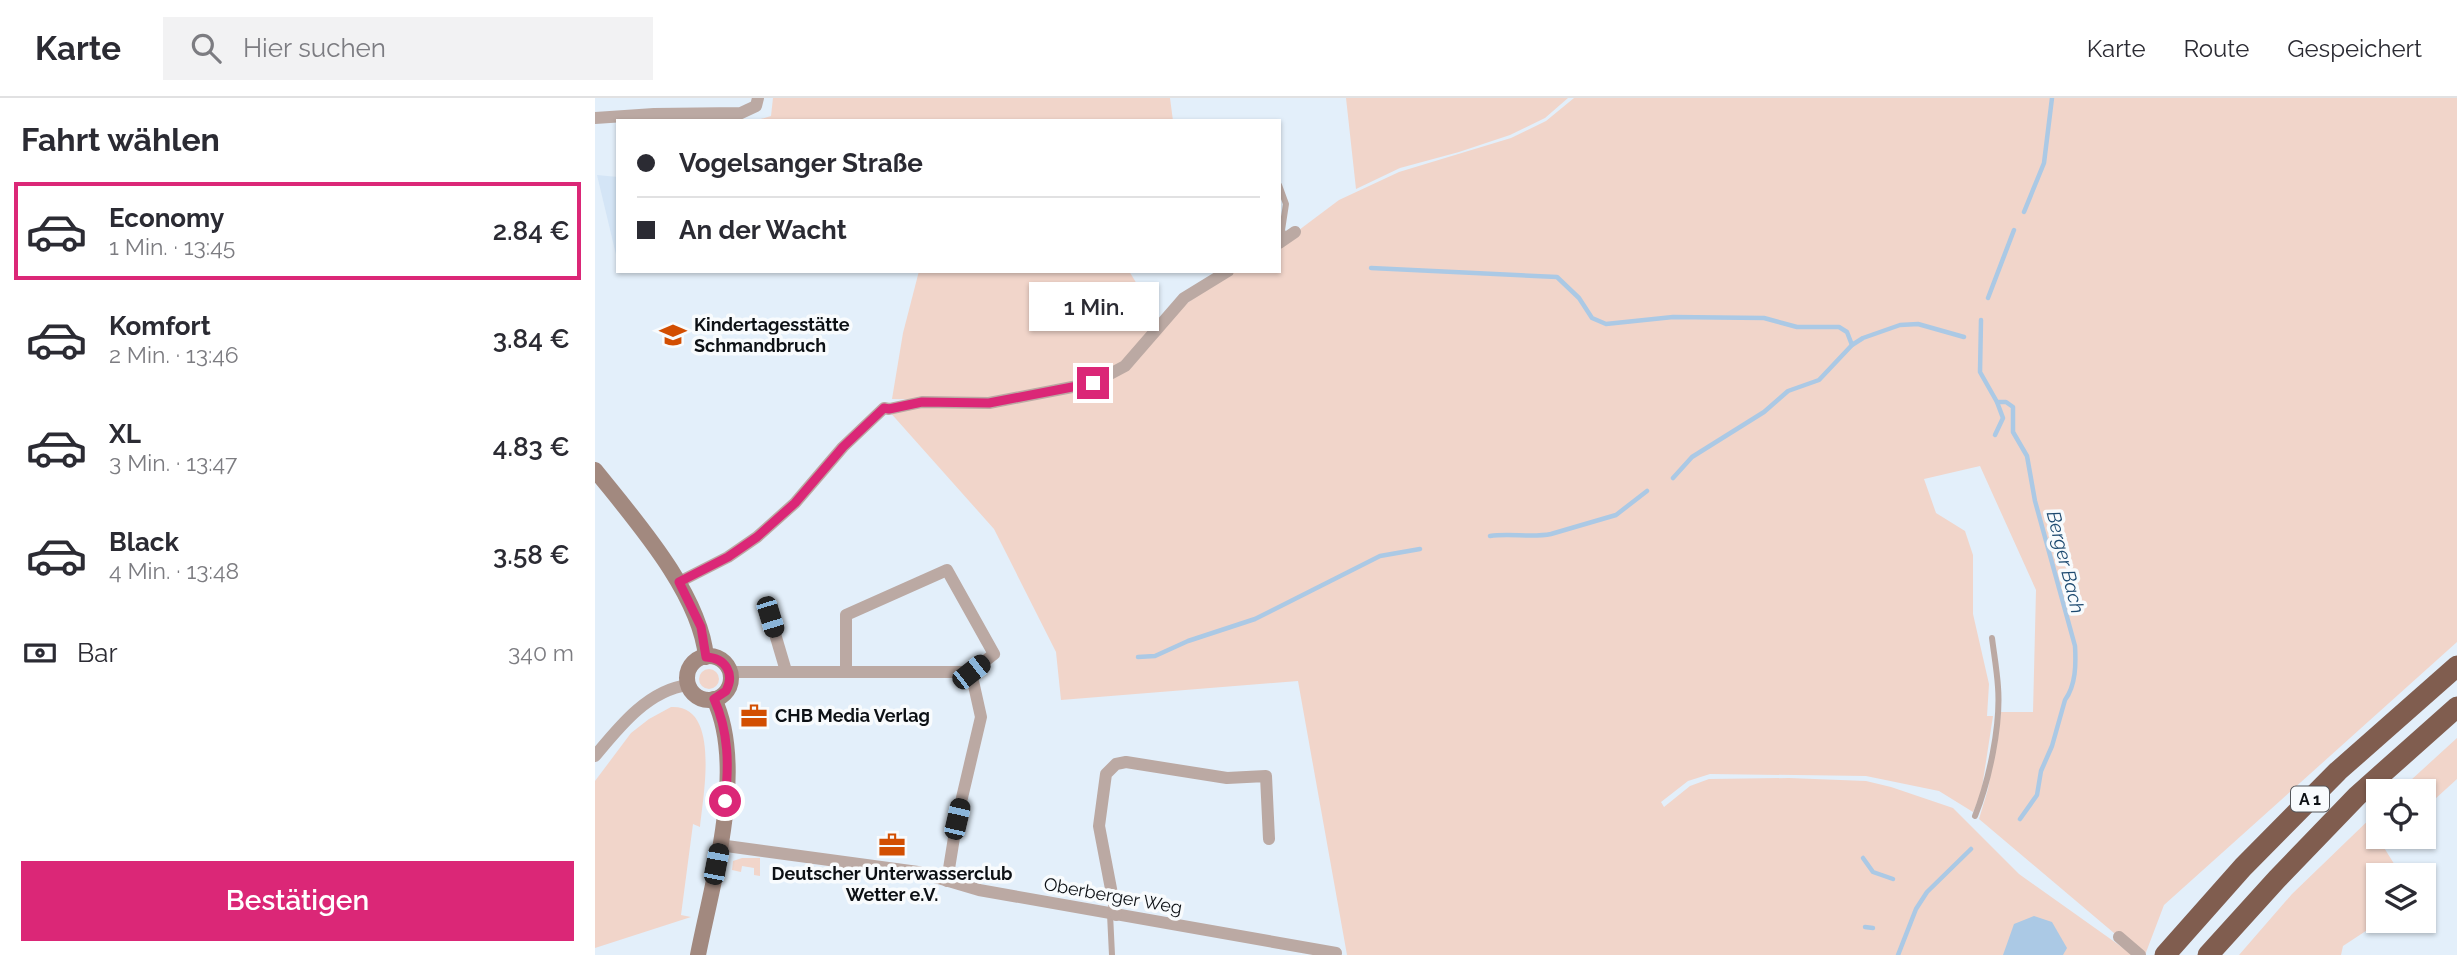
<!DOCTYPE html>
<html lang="de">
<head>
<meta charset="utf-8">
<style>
  body { margin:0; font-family:Raleway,sans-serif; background:#f2f2f3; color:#2b2b33; height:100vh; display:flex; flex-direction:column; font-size:26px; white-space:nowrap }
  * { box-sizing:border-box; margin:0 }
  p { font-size:23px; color:#7c7c81 }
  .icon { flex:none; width:38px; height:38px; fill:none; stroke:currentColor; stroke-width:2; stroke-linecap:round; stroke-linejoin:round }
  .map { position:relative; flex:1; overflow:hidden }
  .panel { display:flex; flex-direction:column; background:#fff; width:595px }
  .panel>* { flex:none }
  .guide { position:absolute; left:21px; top:21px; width:665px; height:154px; border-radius:0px; box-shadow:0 2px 5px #0004; display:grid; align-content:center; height:154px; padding:0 21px; background:#fff }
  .tools { position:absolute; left:1771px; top:681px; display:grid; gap:14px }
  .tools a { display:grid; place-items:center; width:70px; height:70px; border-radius:0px; background:#fff; box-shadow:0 2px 5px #0004; font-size:35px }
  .end { position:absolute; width:32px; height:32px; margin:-16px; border:9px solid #db2777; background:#fff; box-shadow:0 0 0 4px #fff }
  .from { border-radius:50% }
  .bubble { position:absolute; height:49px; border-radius:0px; background:#fff; box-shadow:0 2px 5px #0004; font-size:23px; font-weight:600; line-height:49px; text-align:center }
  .car { position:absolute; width:21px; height:42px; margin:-21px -10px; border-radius:9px; box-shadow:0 0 5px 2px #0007; background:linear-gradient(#222 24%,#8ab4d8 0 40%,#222 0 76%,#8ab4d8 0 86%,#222 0) }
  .guide b { display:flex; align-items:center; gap:24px; height:66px; font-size:26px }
  .guide b+b { border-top:2px solid #e1e1e2 }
  .guide i { width:18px; height:18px; background:#2b2b33 }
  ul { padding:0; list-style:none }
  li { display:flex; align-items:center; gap:21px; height:98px; margin:0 14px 10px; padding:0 7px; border:4px solid transparent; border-radius:0px }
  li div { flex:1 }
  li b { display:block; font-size:26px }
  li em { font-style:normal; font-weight:600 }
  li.on { border-color:#db2777 }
  li>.icon { width:63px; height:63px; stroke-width:1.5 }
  h2 { padding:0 21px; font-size:32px; line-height:84px }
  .pay { display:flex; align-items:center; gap:18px; height:77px; padding:0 21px; font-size:26px }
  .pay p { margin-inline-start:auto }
  .action { display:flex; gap:14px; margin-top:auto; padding:14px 21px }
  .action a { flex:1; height:80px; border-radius:0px; background:#db2777; color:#fff; font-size:28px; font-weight:600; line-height:80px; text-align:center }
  header { display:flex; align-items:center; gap:42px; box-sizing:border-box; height:98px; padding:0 35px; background:#fff; border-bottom:2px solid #e1e1e2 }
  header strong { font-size:33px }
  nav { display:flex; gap:38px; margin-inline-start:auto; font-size:24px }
  .search { width:490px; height:63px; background:#f2f2f3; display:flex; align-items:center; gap:18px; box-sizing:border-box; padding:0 24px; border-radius:0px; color:#7c7c81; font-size:26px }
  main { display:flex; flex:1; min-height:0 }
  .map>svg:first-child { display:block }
  .built { fill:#d4e5f6 }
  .green { fill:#f1d5ca }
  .water { fill:#abc9e5 }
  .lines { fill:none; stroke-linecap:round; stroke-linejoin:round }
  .stream { stroke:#abc9e5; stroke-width:4.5 }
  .lane { stroke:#bba9a3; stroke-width:6 }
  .street { stroke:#bba9a3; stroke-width:12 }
  .secondary { stroke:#a2897f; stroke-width:16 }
  .highway { stroke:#805d4f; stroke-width:21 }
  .route { stroke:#db2777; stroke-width:9 }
  .labels { text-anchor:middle; stroke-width:7; stroke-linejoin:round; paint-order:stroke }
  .shield { fill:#f8fbfd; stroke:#54575b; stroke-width:2 }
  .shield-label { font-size:16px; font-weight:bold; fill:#0d1115 }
  .poi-label { font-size:18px; font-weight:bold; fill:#0d1115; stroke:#f8fbfd; text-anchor:start }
  .street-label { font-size:18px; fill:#0d1115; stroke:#f8fbfd }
  .water-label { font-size:19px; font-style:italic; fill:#1d4a70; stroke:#f8fbfd }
</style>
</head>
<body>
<header>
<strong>Karte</strong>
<div class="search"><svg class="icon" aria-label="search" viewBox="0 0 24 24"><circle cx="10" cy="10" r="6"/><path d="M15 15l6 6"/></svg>Hier suchen</div>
<nav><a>Karte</a><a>Route</a><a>Gespeichert</a></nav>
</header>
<main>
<section class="panel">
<h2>Fahrt wählen</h2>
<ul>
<li class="on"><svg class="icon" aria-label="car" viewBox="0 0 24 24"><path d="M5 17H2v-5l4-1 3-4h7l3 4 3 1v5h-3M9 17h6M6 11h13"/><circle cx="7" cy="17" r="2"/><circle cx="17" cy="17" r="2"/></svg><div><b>Economy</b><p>1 Min. · 13:45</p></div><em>2.84 €</em></li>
<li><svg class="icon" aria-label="car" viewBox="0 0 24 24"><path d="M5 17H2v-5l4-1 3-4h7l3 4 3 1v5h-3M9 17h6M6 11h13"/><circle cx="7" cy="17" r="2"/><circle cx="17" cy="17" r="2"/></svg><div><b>Komfort</b><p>2 Min. · 13:46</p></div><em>3.84 €</em></li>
<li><svg class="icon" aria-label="car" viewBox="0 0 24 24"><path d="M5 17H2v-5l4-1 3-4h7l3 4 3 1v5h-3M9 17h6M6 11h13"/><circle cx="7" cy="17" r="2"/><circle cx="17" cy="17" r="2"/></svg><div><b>XL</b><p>3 Min. · 13:47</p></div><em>4.83 €</em></li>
<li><svg class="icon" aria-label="car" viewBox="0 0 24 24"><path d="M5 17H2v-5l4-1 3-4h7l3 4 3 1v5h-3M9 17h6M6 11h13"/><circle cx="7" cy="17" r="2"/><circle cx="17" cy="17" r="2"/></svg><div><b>Black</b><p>4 Min. · 13:48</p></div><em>3.58 €</em></li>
</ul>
<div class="pay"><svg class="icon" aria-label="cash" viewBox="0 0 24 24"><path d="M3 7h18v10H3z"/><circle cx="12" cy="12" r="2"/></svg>Bar<p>340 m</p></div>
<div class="action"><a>Bestätigen</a></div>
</section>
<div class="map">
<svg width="1862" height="857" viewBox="0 0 1862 857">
  <rect width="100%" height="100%" fill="#e3effa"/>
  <polygon class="built" points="2,77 23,79 23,165"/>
  <g class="green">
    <polygon points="178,0 575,0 578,23 159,23 176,18"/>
    <polygon points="751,0 973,0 950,20 915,37 864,54 805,70 761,91"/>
    <polygon points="979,0 1862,0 1862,544 1569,807 1550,857 1545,857 1384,721 1393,691 1406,614 1438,614 1441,492 1385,368 1329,381 1341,415 1370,433 1378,457 1378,516 1394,586 1392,618 1398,618 1386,696 1378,714 1344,693 1271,678 1115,676 1093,683 1066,704 1069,709 1095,688 1114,681 1194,680 1271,683 1296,689 1358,710 1424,776 1538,857 752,857 703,583 466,602 461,554 399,431 293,312 297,308 393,308 497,287 530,269 576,217 636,173 684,173 684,147 744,102 804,74 916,40 951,23"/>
    <polygon points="324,173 534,173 565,224 528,264 498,283 395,303 297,301 308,235"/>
    <circle cx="114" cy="581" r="10"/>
    <path d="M76 609C126 606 108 698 105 729L98 726 86 817 96 819 0 850V683L36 635 54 621Z"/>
    <polygon points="1862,640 1862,681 1829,711 1829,693 1804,693"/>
    <polygon points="1783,713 1783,738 1798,739 1788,748 1806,777 1783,777 1783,822 1786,823 1748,848 1746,857 1644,857 1697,796"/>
    <polygon points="147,760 165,760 165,778 159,777 159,770 147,768 146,774 137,772 138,763"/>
  </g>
  <polygon class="water" points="1439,818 1457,824 1472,850 1468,857 1408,857 1419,826"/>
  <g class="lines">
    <g class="stream">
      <polyline points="1429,114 1449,65 1457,0"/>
      <polyline points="776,170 962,179 984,200 997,220 1011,226 1078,219 1169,220 1202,229 1244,229 1252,234 1257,247"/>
      <polyline points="1393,200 1419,132"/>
      <path d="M1386 222 1385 274 1402 304H1411L1418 309V334L1432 358 1440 403 1480 548C1481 566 1481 587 1470 602L1457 648 1446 673 1442 697 1425 721"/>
      <polyline points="1400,337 1408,320 1402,304"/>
      <polyline points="1078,380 1097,359 1169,314 1193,293 1224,282 1257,247 1268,240 1305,227 1323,226 1369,239"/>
      <path d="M895 438C915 435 937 440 956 436L1021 417 1052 393"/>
      <polyline points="543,559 560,558 593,543 660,521 785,458 825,451"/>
      <polyline points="1268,760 1278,774 1298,781"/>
      <polyline points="1270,829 1278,830"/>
      <polyline points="1303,857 1321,811 1332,794 1376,751"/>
    </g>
    <g class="lane">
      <polyline points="684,87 691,106 687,132 690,140"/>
      <path d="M1380 718C1394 683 1406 627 1403 589 1402 573 1399 556 1397 540"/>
      <polyline points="515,816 517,857"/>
    </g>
    <g class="street">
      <polyline points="0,20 59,16 146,15 161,8 163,0"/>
      <polyline points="684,145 700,134"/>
      <polyline points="84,484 133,459 162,439 200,405 248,349 289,310 294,311 327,304 394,305 498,285 530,268 589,200 633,173"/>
      <polyline points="175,519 191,573"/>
      <polyline points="251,574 251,517 352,472 399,556 376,574 386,619 362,721 352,783"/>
      <polyline points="135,577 142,574 376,574"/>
      <path d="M0 658C24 629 53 592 93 587"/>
      <polyline points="124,747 323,774 384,792 741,855"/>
      <polyline points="521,817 504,728 511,676 521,666 531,664 632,680 671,678 674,741"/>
      <polyline points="1524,839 1545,857"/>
    </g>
    <g class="secondary">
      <path d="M0 372C40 422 105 495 111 559"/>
      <circle cx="114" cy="580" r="22"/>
      <path d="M103 857C117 785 152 670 119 601"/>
    </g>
    <g class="highway">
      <polyline points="1570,857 1648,769 1743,673 1862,568"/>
      <polyline points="1613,857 1682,781 1762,698 1862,609"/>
    </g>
  </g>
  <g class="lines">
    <path class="route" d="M130 703C134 668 134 634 119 601L131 593C140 576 131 560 111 559L106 529 84 484 133 459 162 439 200 405 248 349 289 310 294 311 327 304 394 305 498 285"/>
  </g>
  <defs>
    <g id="school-bare" transform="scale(2.1)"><path d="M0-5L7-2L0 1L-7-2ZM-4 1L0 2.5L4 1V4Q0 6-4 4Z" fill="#d24e01" stroke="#f8fbfd" stroke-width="2.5" paint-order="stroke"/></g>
    <g id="office-bare" transform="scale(2.1)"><path d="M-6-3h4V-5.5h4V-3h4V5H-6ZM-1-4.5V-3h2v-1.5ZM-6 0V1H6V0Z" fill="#d24e01" stroke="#f8fbfd" stroke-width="2.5" paint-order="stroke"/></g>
  </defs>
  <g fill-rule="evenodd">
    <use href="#school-bare" x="78" y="237"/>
    <use href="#office-bare" x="159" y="618"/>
    <use href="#office-bare" x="297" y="747"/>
  </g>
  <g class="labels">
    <rect class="shield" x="1696" y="688.5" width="38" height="25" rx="5"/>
    <g class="shield-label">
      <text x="1715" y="707">A 1</text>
    </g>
    <g class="poi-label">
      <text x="99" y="233">Kindertagesstätte<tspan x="99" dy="21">Schmandbruch</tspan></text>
      <text x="180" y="624">CHB Media Verlag</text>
      <text x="297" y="782" text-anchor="middle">Deutscher Unterwasserclub<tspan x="297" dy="21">Wetter e.V.</tspan></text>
    </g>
    <g class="street-label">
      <text transform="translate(518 798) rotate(10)" y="6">Oberberger Weg</text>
    </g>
    <g class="water-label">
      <text transform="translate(1471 464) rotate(76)" y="7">Berger Bach</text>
    </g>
  </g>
</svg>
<div class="tools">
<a><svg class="icon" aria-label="locate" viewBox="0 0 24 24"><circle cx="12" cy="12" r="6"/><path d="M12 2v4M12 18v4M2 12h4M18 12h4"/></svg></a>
<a><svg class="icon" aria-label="layers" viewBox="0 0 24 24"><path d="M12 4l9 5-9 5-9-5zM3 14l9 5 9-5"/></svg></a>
</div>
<i class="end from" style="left:130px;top:703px"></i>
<i class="end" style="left:498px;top:285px"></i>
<div class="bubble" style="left:434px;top:184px;width:130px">1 Min.</div>
<i class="car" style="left:175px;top:519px;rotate:163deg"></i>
<i class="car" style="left:376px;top:574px;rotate:52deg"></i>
<i class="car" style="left:362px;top:721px;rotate:13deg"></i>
<i class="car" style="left:121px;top:766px;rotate:11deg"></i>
<div class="guide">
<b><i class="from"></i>Vogelsanger Straße</b>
<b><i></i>An der Wacht</b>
</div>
</div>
</main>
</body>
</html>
